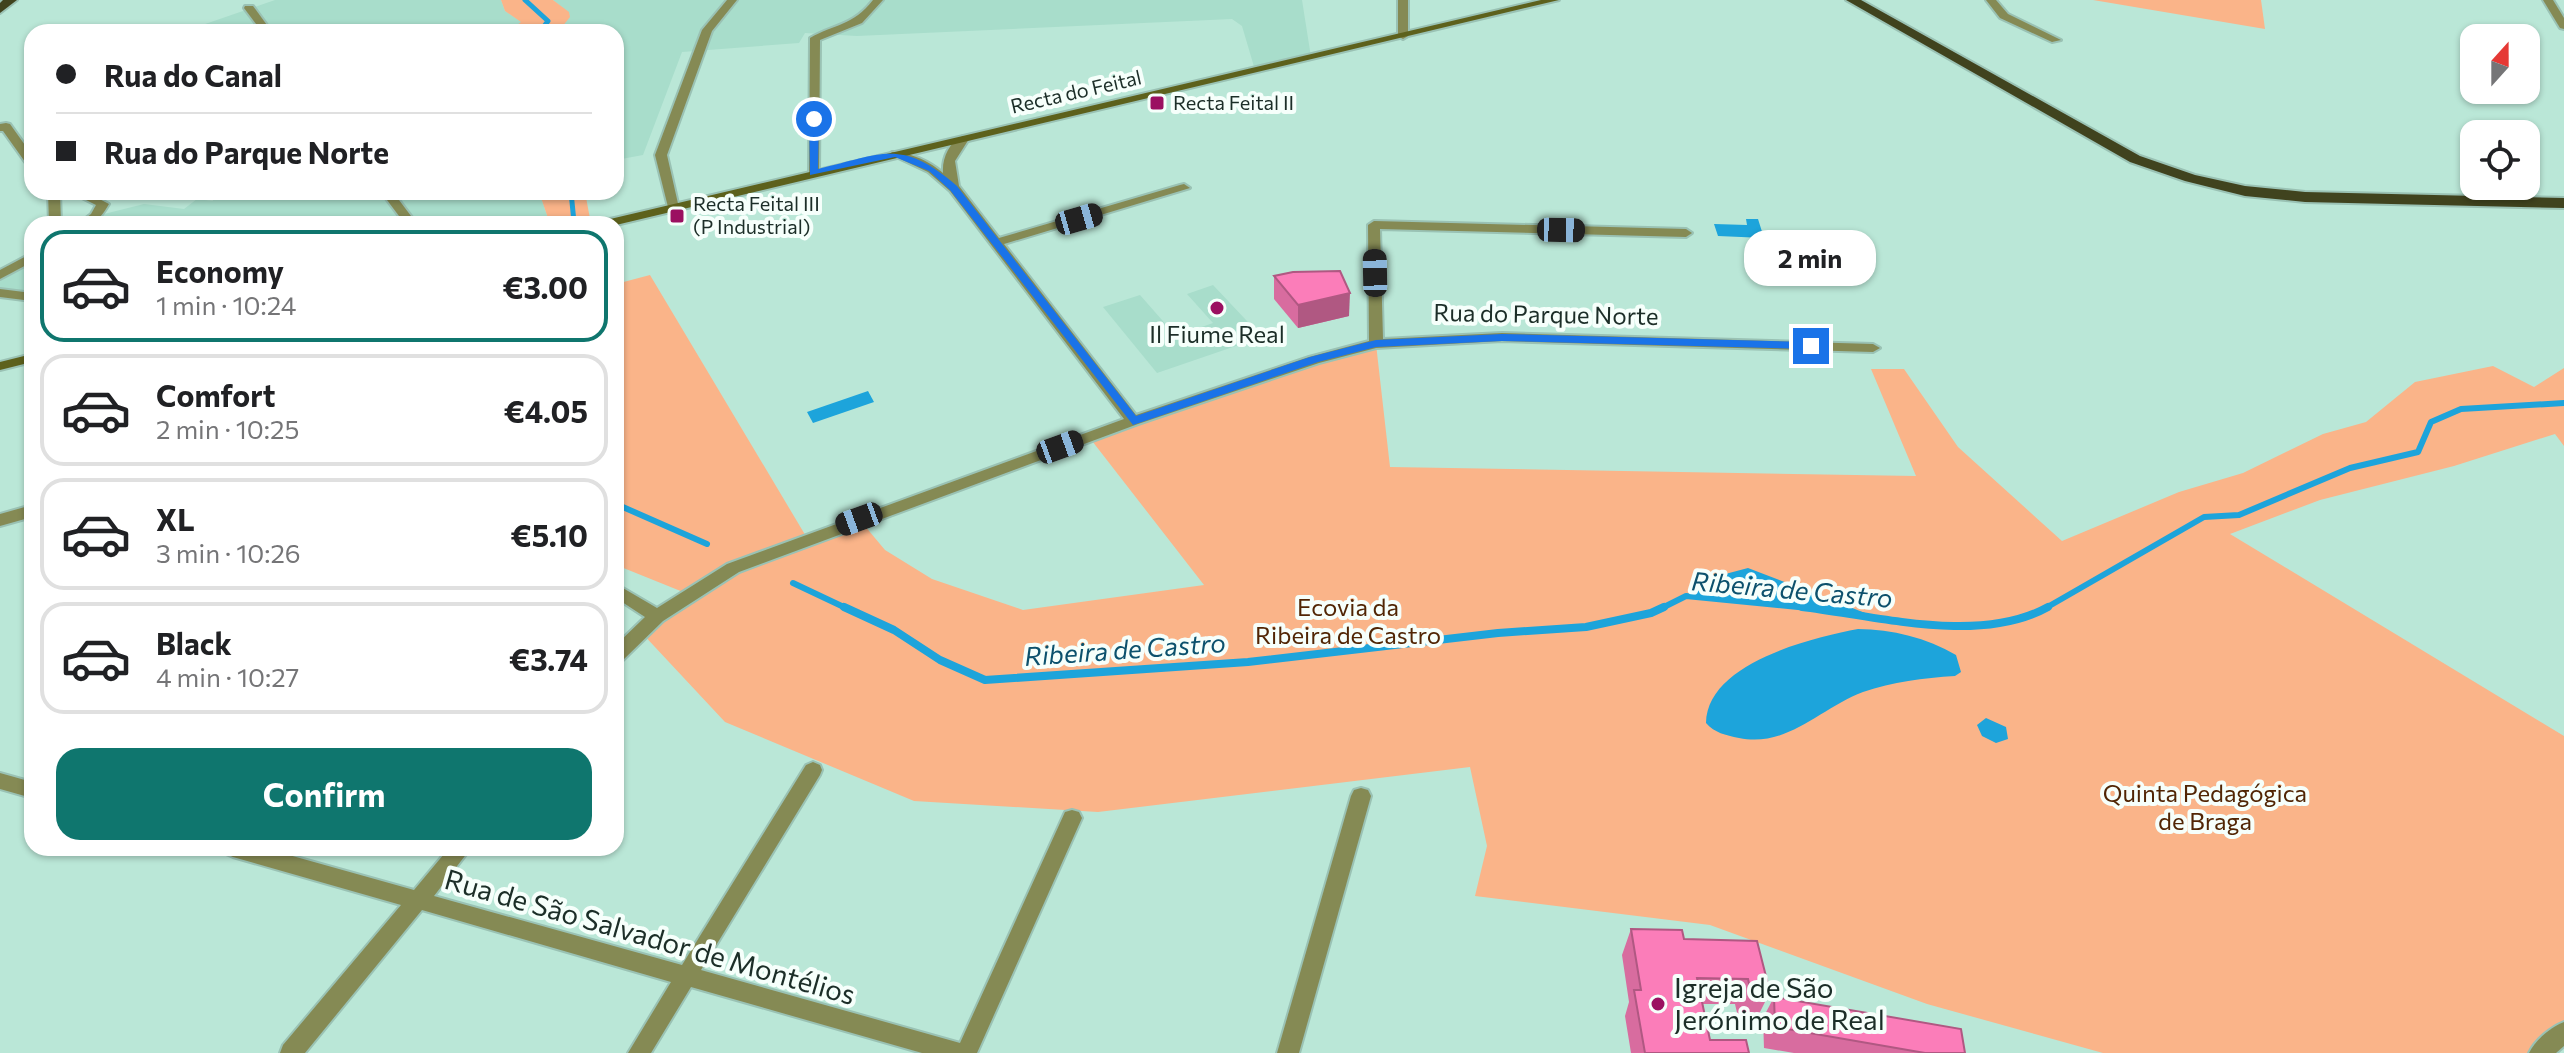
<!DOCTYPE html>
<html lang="en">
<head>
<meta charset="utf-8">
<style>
  body { margin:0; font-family:Commissioner,sans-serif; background:#f2f2f2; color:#202124; height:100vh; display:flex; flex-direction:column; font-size:30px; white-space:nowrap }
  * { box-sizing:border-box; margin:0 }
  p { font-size:26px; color:#757577 }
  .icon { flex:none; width:44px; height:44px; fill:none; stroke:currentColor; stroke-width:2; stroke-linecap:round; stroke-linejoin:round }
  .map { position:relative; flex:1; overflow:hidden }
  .details { position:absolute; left:24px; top:216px; width:600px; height:640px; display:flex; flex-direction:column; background:#fff; border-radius:24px; box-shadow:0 2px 6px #0004 }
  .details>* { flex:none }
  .banner { position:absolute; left:24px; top:24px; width:600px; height:176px; border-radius:24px; box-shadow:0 2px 6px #0004; display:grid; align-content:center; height:176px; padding:0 32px; background:#fff }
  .needle { width:52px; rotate:21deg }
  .controls { position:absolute; left:2460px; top:24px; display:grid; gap:16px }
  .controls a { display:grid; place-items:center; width:80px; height:80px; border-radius:16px; background:#fff; box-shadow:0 2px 6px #0004; font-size:40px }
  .end { position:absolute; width:36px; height:36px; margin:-18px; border:10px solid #1a73e8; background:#fff; box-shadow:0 0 0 4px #fff }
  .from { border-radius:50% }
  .bubble { position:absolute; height:56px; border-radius:24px; background:#fff; box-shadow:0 2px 6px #0004; font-size:26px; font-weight:700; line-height:56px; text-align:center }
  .car { position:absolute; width:24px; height:48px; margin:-24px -12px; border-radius:10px; box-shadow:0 0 6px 2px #0007; background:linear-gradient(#222 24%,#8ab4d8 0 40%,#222 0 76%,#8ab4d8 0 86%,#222 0) }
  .banner b { display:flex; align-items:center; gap:28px; height:76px; font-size:30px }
  .banner b+b { border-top:2px solid #e0e0e0 }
  .banner i { width:20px; height:20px; background:#202124 }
  ul { padding:14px 0 0; list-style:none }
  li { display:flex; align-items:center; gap:24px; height:112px; margin:0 16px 12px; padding:0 16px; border:4px solid #e0e0e0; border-radius:24px }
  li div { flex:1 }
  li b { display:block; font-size:30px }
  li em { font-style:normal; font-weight:700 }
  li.on { border-color:#0f766e }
  li>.icon { width:72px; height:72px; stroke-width:1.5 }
  .button { display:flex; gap:16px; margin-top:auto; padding:16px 32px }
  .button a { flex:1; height:92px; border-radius:24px; background:#0f766e; color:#fff; font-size:32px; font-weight:700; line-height:92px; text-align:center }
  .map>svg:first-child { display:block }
  .built { fill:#a8ddcb }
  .green { fill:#fab489 }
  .water { fill:#1da4db }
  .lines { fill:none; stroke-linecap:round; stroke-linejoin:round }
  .stream-far2 { stroke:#1da4db; stroke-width:5 }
  .stream-far1 { stroke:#1da4db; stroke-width:6 }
  .stream { stroke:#1da4db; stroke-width:8 }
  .street-casing { stroke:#9ac2b4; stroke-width:4 }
  .secondary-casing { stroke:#9ac2b4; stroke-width:4 }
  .primary-casing { stroke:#9ac2b4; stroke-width:4 }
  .street { fill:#858a54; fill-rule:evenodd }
  .secondary { fill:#5d611c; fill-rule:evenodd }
  .primary { fill:#40431e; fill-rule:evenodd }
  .wall { fill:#d86c9f }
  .shaded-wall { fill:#b05882 }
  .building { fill:#fb7db9; stroke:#b05882; stroke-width:2 }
  .route { fill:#1a73e8 }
  .poi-dot { fill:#9b1061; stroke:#f6fffb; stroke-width:3 }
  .labels { text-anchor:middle; stroke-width:8; stroke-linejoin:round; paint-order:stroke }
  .far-street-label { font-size:20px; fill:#1c2e28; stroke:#f6fffb }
  .far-poi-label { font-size:20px; fill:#1c2e28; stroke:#f6fffb; text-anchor:start }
  .street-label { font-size:24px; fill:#1c2e28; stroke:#f6fffb }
  .poi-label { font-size:24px; fill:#1c2e28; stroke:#f6fffb }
  .park-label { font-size:24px; fill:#512504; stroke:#f6fffb }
  .water-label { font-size:26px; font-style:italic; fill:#0c516d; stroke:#f6fffb }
  .near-street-label { font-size:28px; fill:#1c2e28; stroke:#f6fffb }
  .near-poi-label { font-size:28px; fill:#1c2e28; stroke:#f6fffb; text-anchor:start }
</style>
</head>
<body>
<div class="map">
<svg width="2564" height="1053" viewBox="0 0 2564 1053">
  <rect width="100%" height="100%" fill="#bae7d7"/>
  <g class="built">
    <polygon points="275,0 501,0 505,11 522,22 509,32 182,32"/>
    <polygon points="553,0 1302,0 1311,57 1255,70 1242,26 1232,19 857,36 805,33 799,43 682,52 643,155 616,160 616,32 558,32 569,13"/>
    <polygon points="210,192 539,192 550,224 84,224 96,216 144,204 184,209 197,199 213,201"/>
    <polygon points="32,257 32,297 0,293 0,275"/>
    <polygon points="1213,285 1262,337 1157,373 1103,307 1140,295 1176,336 1213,323 1187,294"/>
  </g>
  <g class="green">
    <polygon points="501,0 553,0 569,12 570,17 558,32 509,32 521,22 505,11"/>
    <polygon points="2093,0 2261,0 2265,29"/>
    <polygon points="539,192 585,192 591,224 550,224"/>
    <polygon points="650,275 807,538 859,519 885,550 932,579 1023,610 1204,585 1089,437 1376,344 1390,467 1916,476 1871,369 1904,369 1958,447 2062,541 2179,492 2243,473 2323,434 2366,422 2415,382 2493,366 2534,387 2564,368 2564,446 2555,434 2454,466 2320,500 2230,534 2564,736 2564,1032 2540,1053 2103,1053 1927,1004 1710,925 1475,896 1487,846 1470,767 1098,812 914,801 725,722 640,631 688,594 616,565 616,284"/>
  </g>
  <g class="water">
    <polygon points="1746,219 1758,219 1764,238 1718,236 1714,224 1747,225"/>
    <polygon points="868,391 874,402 813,423 807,412"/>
    <polygon points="1748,568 1873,616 1743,599 1686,596 1714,577"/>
    <path d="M1858 629C1892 629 1927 638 1956 655L1961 672 1955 676C1923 678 1893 682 1863 692 1820 708 1788 748 1739 738 1725 735 1715 733 1706 723 1707 663 1811 638 1858 629Z"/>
    <polygon points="1986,718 2006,727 2008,739 1996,743 1982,736 1977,725"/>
  </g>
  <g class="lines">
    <g class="stream-far2">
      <polyline points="525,0 548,21 540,32"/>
      <polyline points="571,192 574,222"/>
    </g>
    <g class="stream-far1">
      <polyline points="616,504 707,544"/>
      <polyline points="793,583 848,609"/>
      <polyline points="1660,609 1686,596 1818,609"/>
      <polyline points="2044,609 2204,517 2239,515 2350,468 2418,452 2431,422 2461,409 2564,403"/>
    </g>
    <g class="stream">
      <polyline points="844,607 894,630 940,660 985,680 1248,662 1498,633 1586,627 1651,613 1664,607"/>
      <path d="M1802 607C1877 616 1980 645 2048 607"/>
    </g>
    <g class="street-casing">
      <g id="street">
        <polygon points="727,0 737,0 712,31 667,155 679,208 673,212 669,211 655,155 702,30"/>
        <path d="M873 0H883L862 23 820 40 819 173 813 177 809 176 810 38C834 24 853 26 873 0Z"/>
        <polygon points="1398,0 1408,0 1408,36 1403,39 1398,36"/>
        <polygon points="1986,0 1996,0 2008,14 2061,40 2052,42 2000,18"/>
        <polygon points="2543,0 2553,0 2564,18 2564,29 2560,28"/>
        <polygon points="245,6 253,6 272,32 262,32 244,8"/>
        <polygon points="6,123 10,124 32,155 32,167 28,166 3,131 0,131 0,124"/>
        <path d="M963 136 969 139 955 161 959 186 999 238 1180 185 1184 184 1190 188 1004 244 1136 415 1309 357 1369 341 1368 225 1374 221 1686 229 1692 233 1686 237 1380 229 1383 339 1502 333 1873 344 1880 348 1873 352 1502 341 1376 348 1319 363 1138 424 739 572 663 621 622 661 616 663V645L645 617 616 598V584L657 608 727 564 1124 419 950 191 928 172 890 154 892 152C908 151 931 162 943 173 942 158 949 142 963 136Z"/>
        <polygon points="48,192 60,192 61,224 49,224"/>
        <path d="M70 192H86L109 204C100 219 96 224 78 224L91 214 96 205Z"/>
        <polygon points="381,192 393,192 417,224 405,224"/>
        <polygon points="32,253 32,262 0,279 0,270"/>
        <polygon points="0,289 32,293 32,301 0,297"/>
        <polygon points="32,505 32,517 0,526 0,514"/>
        <polygon points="813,762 820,765 822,770 820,775 701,970 960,1043 1065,812 1072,810 1079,812 1082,818 977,1053 922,1053 691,987 651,1053 628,1053 671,982 422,910 305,1053 280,1053 283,1045 401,905 233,857 226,854 223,848 264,848 414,890 449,848 471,848 434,896 682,965 806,765"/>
        <polygon points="0,773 32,782 32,798 0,789"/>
        <polygon points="1361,788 1368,790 1371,796 1299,1053 1277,1053 1351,796 1354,790"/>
        <path d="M2564 1022V1046L2556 1053H2529C2535 1040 2551 1027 2564 1022Z"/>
      </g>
    </g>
    <g class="secondary-casing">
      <g id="secondary">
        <polygon points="1541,0 1559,0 616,225 600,224 606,220"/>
        <polygon points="32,354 32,362 0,370 0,362"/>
      </g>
    </g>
    <g class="primary-casing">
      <g id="primary">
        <polygon points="3,0 17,0 0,13 0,3"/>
        <polygon points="1846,0 1861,0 2140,156 2195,175 2245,186 2305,192 2564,198 2564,208 2305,202 2245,196 2185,181 2130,162"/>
      </g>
    </g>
    <use href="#street" class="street"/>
    <use href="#secondary" class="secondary"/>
    <use href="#primary" class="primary"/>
  </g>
  <g class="wall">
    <polygon points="1274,276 1349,316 1298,328 1274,299"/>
    <polygon points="1631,929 1684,939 1770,992 1757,1018 1738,1017 1735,1004 1703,1004 1710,1040 1749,1053 1631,1053 1625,1016 1629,1002 1622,955"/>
    <polygon points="1774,997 1965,1053 1794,1053 1764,1048 1763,1018"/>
  </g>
  <polygon class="shaded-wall" points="1350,293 1349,316 1298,328 1298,305"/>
  <g class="building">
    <polygon points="1340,271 1350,293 1298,305 1274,276 1293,272"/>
    <polygon points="1631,929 1682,930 1684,939 1757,941 1770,992 1751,992 1748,979 1697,978 1710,1040 1746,1040 1749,1053 1645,1053 1634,990 1641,990"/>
    <polygon points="1774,997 1961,1029 1965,1053 1925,1053 1775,1027"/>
  </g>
  <path class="route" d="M814 116 819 119 818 169C883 154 901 138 957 186L1136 416 1310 357 1376 340 1502 334 1811 342 1817 346 1811 349 1502 341 1376 347 1318 362 1133 425 950 190 929 171 895 157 810 175 809 119Z"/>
  <g class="poi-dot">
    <rect x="1149" y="95" width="16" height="16" rx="4"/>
    <rect x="669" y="208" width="16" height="16" rx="4"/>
    <circle cx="1217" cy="308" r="8"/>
    <circle cx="1658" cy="1004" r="8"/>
  </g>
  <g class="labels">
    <g class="far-street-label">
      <text transform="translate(1076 92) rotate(-13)" y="7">Recta do Feital</text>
    </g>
    <g class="far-poi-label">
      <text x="1173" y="110">Recta Feital II</text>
      <text x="693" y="211">Recta Feital III<tspan x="693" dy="23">(P Industrial)</tspan></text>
    </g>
    <g class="street-label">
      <text transform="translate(1546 315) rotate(1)" y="8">Rua do Parque Norte</text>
    </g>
    <g class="poi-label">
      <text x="1217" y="343">Il Fiume Real</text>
    </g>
    <g class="park-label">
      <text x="1348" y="616">Ecovia da<tspan x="1348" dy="28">Ribeira de Castro</tspan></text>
      <text x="2205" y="802">Quinta Pedagógica<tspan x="2205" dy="28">de Braga</tspan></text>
    </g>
    <g class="water-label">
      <text transform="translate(1792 590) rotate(5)" y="9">Ribeira de Castro</text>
      <text transform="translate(1125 650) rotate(-4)" y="9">Ribeira de Castro</text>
    </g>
    <g class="near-street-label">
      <text transform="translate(650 937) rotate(16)" y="10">Rua de São Salvador de Montélios</text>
    </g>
    <g class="near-poi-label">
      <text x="1674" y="998">Igreja de São<tspan x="1674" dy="32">Jerónimo de Real</tspan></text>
    </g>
  </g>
</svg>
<div class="controls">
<a><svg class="needle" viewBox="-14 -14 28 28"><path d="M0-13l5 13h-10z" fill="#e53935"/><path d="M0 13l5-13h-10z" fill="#757577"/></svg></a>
<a><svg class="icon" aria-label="locate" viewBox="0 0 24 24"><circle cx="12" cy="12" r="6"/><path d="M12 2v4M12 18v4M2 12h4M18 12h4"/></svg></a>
</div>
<i class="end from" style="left:814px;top:119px"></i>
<i class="end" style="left:1811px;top:346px"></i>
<div class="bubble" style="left:1744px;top:230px;width:132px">2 min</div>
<i class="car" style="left:1079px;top:219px;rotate:74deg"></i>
<i class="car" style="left:1561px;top:230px;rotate:91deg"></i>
<i class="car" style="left:1375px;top:273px;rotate:359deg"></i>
<i class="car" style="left:1060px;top:447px;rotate:70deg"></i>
<i class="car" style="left:859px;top:519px;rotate:250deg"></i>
<div class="banner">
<b><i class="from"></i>Rua do Canal</b>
<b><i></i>Rua do Parque Norte</b>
</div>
<section class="details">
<ul>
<li class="on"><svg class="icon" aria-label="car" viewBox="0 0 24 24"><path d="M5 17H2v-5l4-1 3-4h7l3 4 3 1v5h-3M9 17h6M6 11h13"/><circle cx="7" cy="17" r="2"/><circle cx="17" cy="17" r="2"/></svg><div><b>Economy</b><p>1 min · 10:24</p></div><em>€3.00</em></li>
<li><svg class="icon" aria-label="car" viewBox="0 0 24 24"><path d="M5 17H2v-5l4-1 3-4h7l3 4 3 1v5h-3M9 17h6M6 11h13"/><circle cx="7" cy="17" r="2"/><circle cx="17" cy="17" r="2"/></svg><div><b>Comfort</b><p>2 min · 10:25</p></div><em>€4.05</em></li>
<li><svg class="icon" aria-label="car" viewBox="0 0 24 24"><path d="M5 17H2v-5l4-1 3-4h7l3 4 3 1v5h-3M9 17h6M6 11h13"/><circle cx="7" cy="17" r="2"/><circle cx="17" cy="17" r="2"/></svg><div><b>XL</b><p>3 min · 10:26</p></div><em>€5.10</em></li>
<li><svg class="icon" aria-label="car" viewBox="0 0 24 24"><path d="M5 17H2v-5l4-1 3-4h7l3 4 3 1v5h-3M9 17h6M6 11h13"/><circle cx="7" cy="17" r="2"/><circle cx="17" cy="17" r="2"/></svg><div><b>Black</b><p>4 min · 10:27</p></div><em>€3.74</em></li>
</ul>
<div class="button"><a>Confirm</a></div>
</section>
</div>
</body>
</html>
